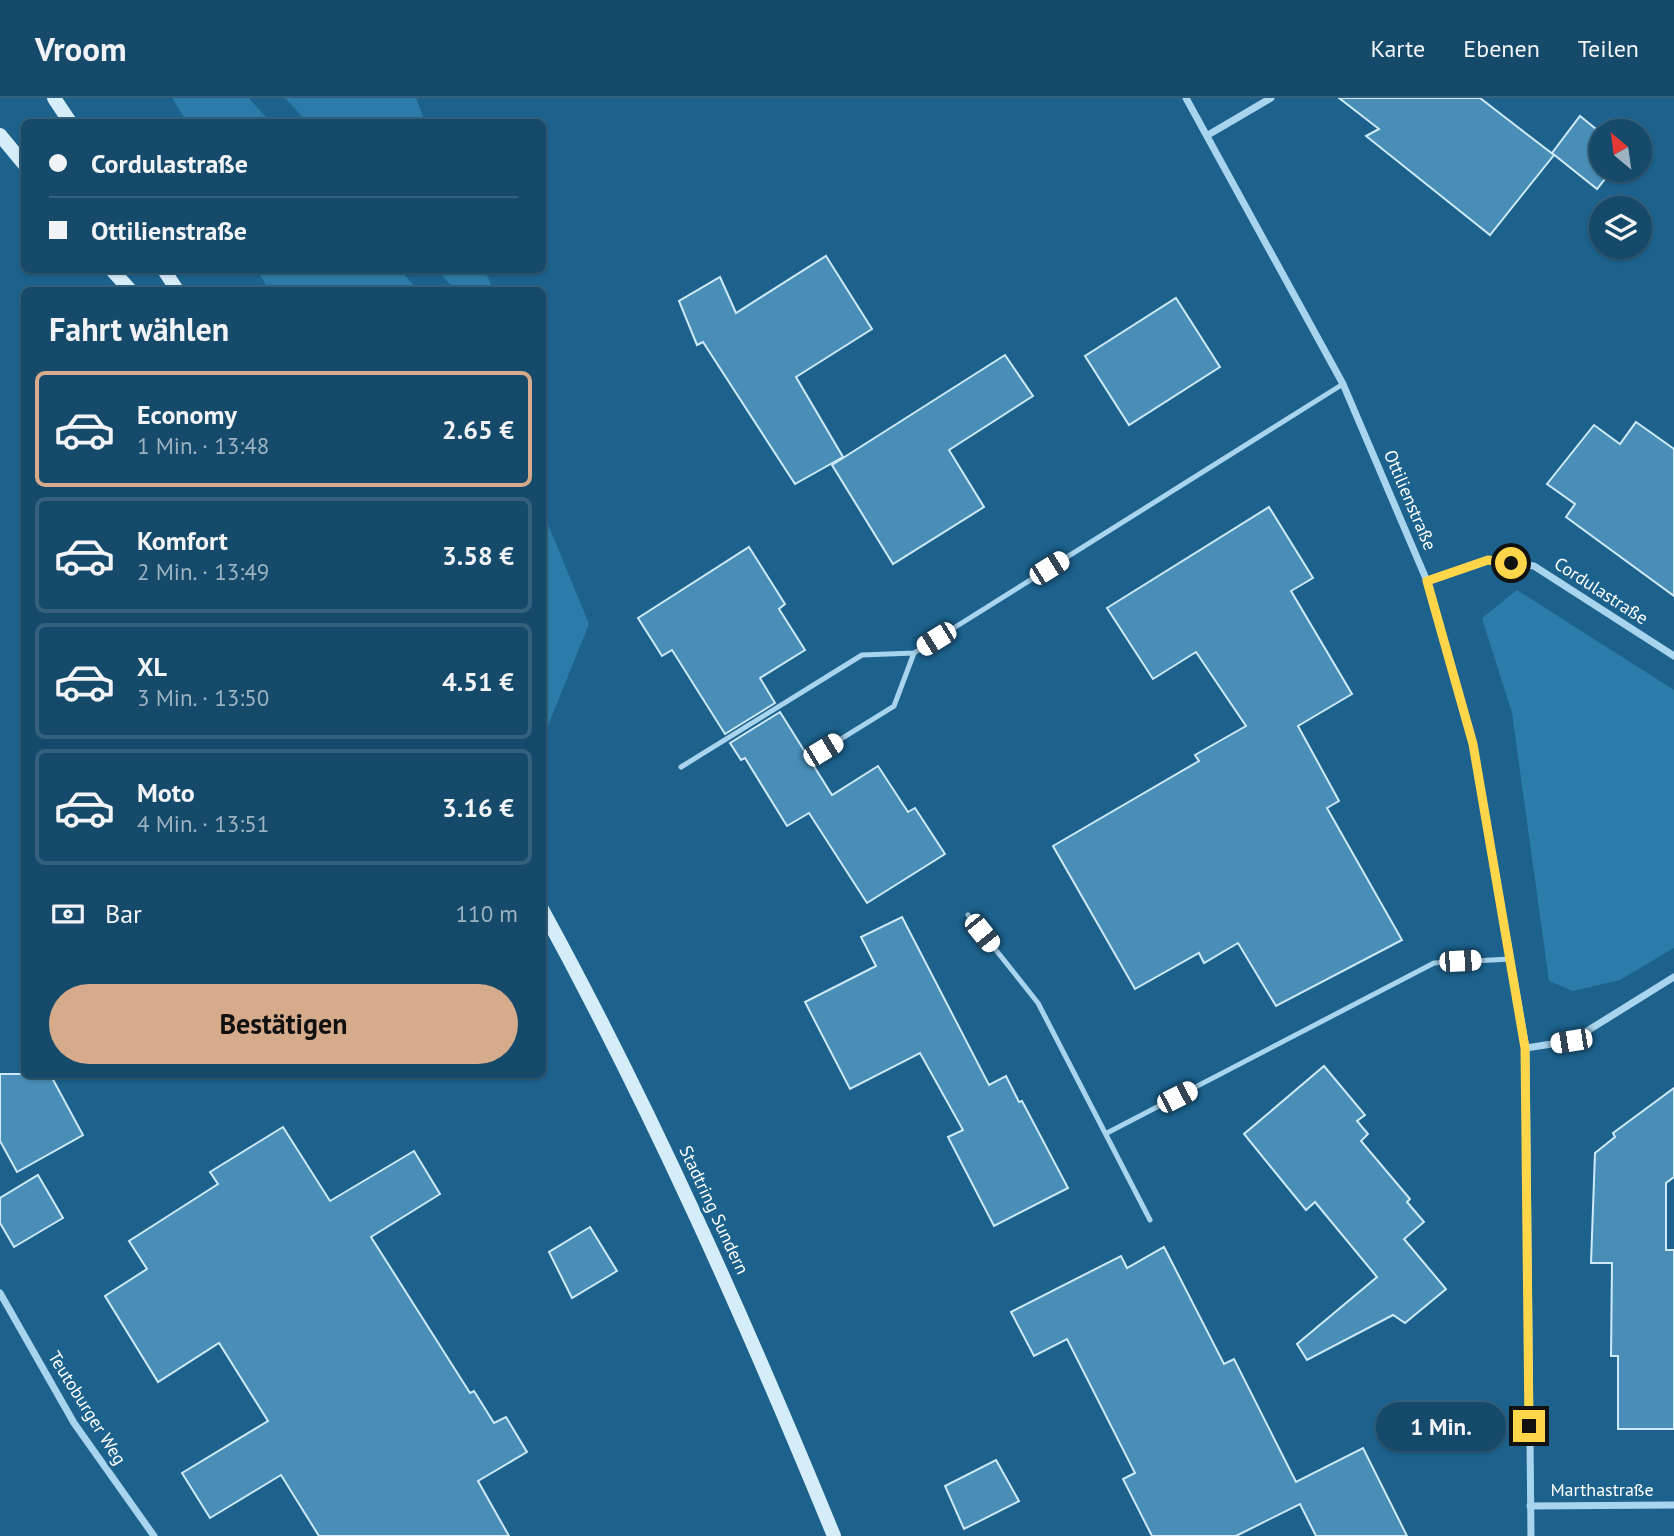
<!DOCTYPE html>
<html lang="de">
<head>
<meta charset="utf-8">
<style>
  body { margin:0; font-family:"PT Sans",sans-serif; background:#1e5170; color:#f1f3f6; height:100vh; display:flex; flex-direction:column; font-size:26px; white-space:nowrap }
  * { box-sizing:border-box; margin:0 }
  p { font-size:23px; color:#9db3c1 }
  .icon { flex:none; width:38px; height:38px; fill:none; stroke:currentColor; stroke-width:2; stroke-linecap:round; stroke-linejoin:round }
  .map { position:relative; flex:1; overflow:hidden }
  .drawer { position:absolute; left:21px; top:189px; width:525px; height:791px; display:flex; flex-direction:column; background:#154a6a; border-radius:10px; box-shadow:0 2px 5px #0004,0 0 0 2px #34627e }
  .drawer>* { flex:none }
  .top-card { position:absolute; left:21px; top:21px; width:525px; height:154px; border-radius:10px; box-shadow:0 2px 5px #0004,0 0 0 2px #34627e; display:grid; align-content:center; height:154px; padding:0 28px; background:#154a6a }
  .needle { width:46px; rotate:331deg }
  .tools { position:absolute; left:1589px; top:21px; display:grid; gap:14px }
  .tools a { display:grid; place-items:center; width:63px; height:63px; border-radius:50%; background:#154a6a; box-shadow:0 2px 5px #0004,0 0 0 2px #34627e; font-size:35px }
  .end { position:absolute; width:32px; height:32px; margin:-16px; border:9px solid #ffd54a; background:#111; box-shadow:0 0 0 4px #111 }
  .from { border-radius:50% }
  .bubble { position:absolute; height:49px; border-radius:24px; background:#154a6a; box-shadow:0 2px 5px #0004,0 0 0 2px #34627e; font-size:23px; font-weight:700; line-height:49px; text-align:center }
  .car { position:absolute; width:21px; height:42px; margin:-21px -10px; border-radius:9px; box-shadow:0 0 5px 2px #0007; background:linear-gradient(#fff 24%,#345 0 40%,#fff 0 76%,#345 0 86%,#fff 0) }
  .top-card b { display:flex; align-items:center; gap:24px; height:66px; font-size:26px }
  .top-card b+b { border-top:2px solid #34627e }
  .top-card i { width:18px; height:18px; background:#f1f3f6 }
  ul { padding:0; list-style:none }
  li { display:flex; align-items:center; gap:21px; height:116px; margin:0 14px 10px; padding:0 14px; border:4px solid #34627e; border-radius:10px }
  li div { flex:1 }
  li b { display:block; font-size:26px }
  li em { font-style:normal; font-weight:700 }
  li.active { border-color:#d6ab8b }
  li>.icon { width:63px; height:63px; stroke-width:1.5 }
  h2 { padding:0 28px; font-size:32px; line-height:84px }
  .pay { display:flex; align-items:center; gap:18px; height:77px; padding:0 28px; font-size:26px }
  .pay p { margin-inline-start:auto }
  .primary-button { display:flex; gap:14px; margin-top:auto; padding:14px 28px }
  .primary-button a { flex:1; height:80px; border-radius:42px; background:#d6ab8b; color:#111; font-size:28px; font-weight:700; line-height:80px; text-align:center }
  header { display:flex; align-items:center; gap:42px; box-sizing:border-box; height:98px; padding:0 35px; background:#154a6a; border-bottom:2px solid #34627e }
  header strong { font-size:33px }
  nav { display:flex; gap:38px; margin-inline-start:auto; font-size:24px }
  .map>svg:first-child { display:block }
  .green { fill:#2c7ca9 }
  .building { fill:#498eb7; stroke:#ceeaf9; stroke-width:2 }
  .lines { fill:none; stroke-linecap:round; stroke-linejoin:round }
  .lane { stroke:#a9d4ed; stroke-width:5 }
  .street { stroke:#a9d4ed; stroke-width:7 }
  .secondary { stroke:#d5ecf9; stroke-width:14 }
  .route { stroke:#ffd54a; stroke-width:9 }
  .labels { text-anchor:middle; stroke-width:6; stroke-linejoin:round; paint-order:stroke }
  .street-label { font-size:18px; fill:#fff; stroke:#1c628d }
</style>
</head>
<body>
<header>
<strong>Vroom</strong>
<nav><a>Karte</a><a>Ebenen</a><a>Teilen</a></nav>
</header>
<div class="map">
<svg width="1674" height="1438" viewBox="0 0 1674 1438">
  <rect width="100%" height="100%" fill="#1c628d"/>
  <g class="green">
    <polygon points="172,0 249,0 270,24 187,24"/>
    <polygon points="285,0 416,0 425,24 307,24"/>
    <polygon points="257,172 400,172 418,192 269,192"/>
    <polygon points="437,172 485,172 493,192 455,192"/>
    <polygon points="543,414 589,526 543,640 542,640"/>
    <polygon points="1517,492 1674,592 1674,850 1620,882 1573,893 1549,883 1512,615 1482,520"/>
  </g>
  <g class="building">
    <polygon points="1339,0 1480,0 1554,57 1490,137 1366,38 1379,31"/>
    <polygon points="1580,18 1601,35 1601,72 1612,72 1597,91 1552,55"/>
    <polygon points="826,158 872,231 796,279 843,359 795,386 703,244 697,247 679,203 720,179 736,215"/>
    <polygon points="1176,200 1220,269 1129,327 1085,258"/>
    <polygon points="1005,257 1033,298 949,352 984,409 893,466 832,367"/>
    <polygon points="1636,324 1674,351 1674,498 1566,419 1575,406 1547,386 1594,327 1620,346"/>
    <polygon points="1269,409 1313,480 1291,493 1352,596 1298,628 1339,703 1327,710 1402,842 1276,908 1238,845 1204,865 1199,855 1135,891 1053,748 1199,663 1195,657 1246,628 1196,554 1153,581 1107,510"/>
    <polygon points="749,449 785,506 779,511 805,552 760,580 775,605 725,636 672,552 662,558 638,520"/>
    <polygon points="780,614 832,697 878,668 908,714 915,710 945,756 867,805 809,715 787,728 745,660 741,662 730,645"/>
    <polygon points="902,819 989,987 1006,978 1019,1004 1022,1003 1068,1090 994,1128 948,1039 963,1032 920,955 850,991 805,904 876,868 861,839"/>
    <polygon points="1324,968 1365,1017 1357,1023 1368,1036 1361,1043 1410,1101 1407,1104 1424,1124 1404,1141 1446,1191 1405,1225 1393,1217 1307,1262 1297,1246 1377,1179 1315,1104 1306,1112 1244,1036"/>
    <polygon points="0,976 50,976 83,1037 17,1074 0,1043"/>
    <polygon points="1674,990 1674,1079 1666,1085 1666,1152 1674,1152 1674,1331 1618,1331 1618,1258 1611,1258 1612,1165 1591,1165 1595,1055 1615,1039 1613,1035"/>
    <polygon points="283,1029 330,1103 414,1053 440,1096 371,1139 470,1295 474,1293 494,1325 506,1319 527,1354 478,1383 509,1438 319,1438 281,1377 210,1420 182,1375 268,1323 219,1245 158,1284 105,1198 147,1171 129,1143 218,1086 210,1074"/>
    <polygon points="38,1077 63,1120 14,1149 0,1125 0,1100"/>
    <polygon points="590,1129 617,1173 572,1200 549,1154"/>
    <polygon points="1164,1149 1224,1266 1234,1261 1296,1384 1363,1350 1407,1438 1316,1438 1300,1406 1236,1438 1152,1438 1123,1381 1135,1375 1067,1241 1034,1258 1011,1214 1121,1158 1127,1170"/>
    <polygon points="996,1362 1019,1403 964,1431 945,1388"/>
  </g>
  <g class="lines">
    <g class="lane">
      <polyline points="823,652 894,608 914,555"/>
      <polyline points="681,669 862,557 914,555 1343,286"/>
      <polyline points="968,817 1038,905 1150,1122"/>
      <polyline points="1107,1035 1434,865 1511,861"/>
    </g>
    <g class="street">
      <polyline points="1186,0 1343,286 1427,483 1473,646 1526,950 1531,1438"/>
      <polyline points="1208,37 1271,0"/>
      <polyline points="1427,483 1488,462 1534,468 1674,558"/>
      <polyline points="1526,950 1571,943 1674,879"/>
      <polyline points="0,1195 74,1325 154,1438"/>
      <polyline points="1530,1408 1674,1407"/>
    </g>
    <g class="secondary">
      <polyline points="54,0 70,24"/>
      <polyline points="0,37 24,66"/>
      <polyline points="112,172 130,192"/>
      <polyline points="164,172 177,192"/>
      <path d="M542 811C653 1014 746 1224 834 1438"/>
    </g>
  </g>
  <g class="lines">
    <polyline class="route" points="1511,465 1488,462 1427,483 1473,646 1525,950 1529,1328"/>
  </g>
  <g class="labels">
    <g class="street-label">
      <text transform="translate(1410 402) rotate(67)" y="6">Ottilienstraße</text>
      <text transform="translate(1601 493) rotate(33)" y="6">Cordulastraße</text>
      <text transform="translate(714 1112) rotate(65)" y="6">Stadtring Sundern</text>
      <text transform="translate(87 1310) rotate(58)" y="6">Teutoburger Weg</text>
      <text x="1602" y="1398">Marthastraße</text>
    </g>
  </g>
</svg>
<div class="tools">
<a><svg class="needle" viewBox="-14 -14 28 28"><path d="M0-13l5 13h-10z" fill="#e53935"/><path d="M0 13l5-13h-10z" fill="#9db3c1"/></svg></a>
<a><svg class="icon" aria-label="layers" viewBox="0 0 24 24"><path d="M12 4l9 5-9 5-9-5zM3 14l9 5 9-5"/></svg></a>
</div>
<i class="end from" style="left:1511px;top:465px"></i>
<i class="end" style="left:1529px;top:1328px"></i>
<div class="bubble" style="left:1376px;top:1304px;width:130px">1 Min.</div>
<i class="car" style="left:1049px;top:470px;rotate:58deg"></i>
<i class="car" style="left:936px;top:541px;rotate:238deg"></i>
<i class="car" style="left:823px;top:652px;rotate:59deg"></i>
<i class="car" style="left:982px;top:835px;rotate:141deg"></i>
<i class="car" style="left:1460px;top:863px;rotate:87deg"></i>
<i class="car" style="left:1571px;top:943px;rotate:261deg"></i>
<i class="car" style="left:1177px;top:999px;rotate:63deg"></i>
<div class="top-card">
<b><i class="from"></i>Cordulastraße</b>
<b><i></i>Ottilienstraße</b>
</div>
<section class="drawer">
<h2>Fahrt wählen</h2>
<ul>
<li class="active"><svg class="icon" aria-label="car" viewBox="0 0 24 24"><path d="M5 17H2v-5l4-1 3-4h7l3 4 3 1v5h-3M9 17h6M6 11h13"/><circle cx="7" cy="17" r="2"/><circle cx="17" cy="17" r="2"/></svg><div><b>Economy</b><p>1 Min. · 13:48</p></div><em>2.65 €</em></li>
<li><svg class="icon" aria-label="car" viewBox="0 0 24 24"><path d="M5 17H2v-5l4-1 3-4h7l3 4 3 1v5h-3M9 17h6M6 11h13"/><circle cx="7" cy="17" r="2"/><circle cx="17" cy="17" r="2"/></svg><div><b>Komfort</b><p>2 Min. · 13:49</p></div><em>3.58 €</em></li>
<li><svg class="icon" aria-label="car" viewBox="0 0 24 24"><path d="M5 17H2v-5l4-1 3-4h7l3 4 3 1v5h-3M9 17h6M6 11h13"/><circle cx="7" cy="17" r="2"/><circle cx="17" cy="17" r="2"/></svg><div><b>XL</b><p>3 Min. · 13:50</p></div><em>4.51 €</em></li>
<li><svg class="icon" aria-label="car" viewBox="0 0 24 24"><path d="M5 17H2v-5l4-1 3-4h7l3 4 3 1v5h-3M9 17h6M6 11h13"/><circle cx="7" cy="17" r="2"/><circle cx="17" cy="17" r="2"/></svg><div><b>Moto</b><p>4 Min. · 13:51</p></div><em>3.16 €</em></li>
</ul>
<div class="pay"><svg class="icon" aria-label="cash" viewBox="0 0 24 24"><path d="M3 7h18v10H3z"/><circle cx="12" cy="12" r="2"/></svg>Bar<p>110 m</p></div>
<div class="primary-button"><a>Bestätigen</a></div>
</section>
</div>
</body>
</html>
